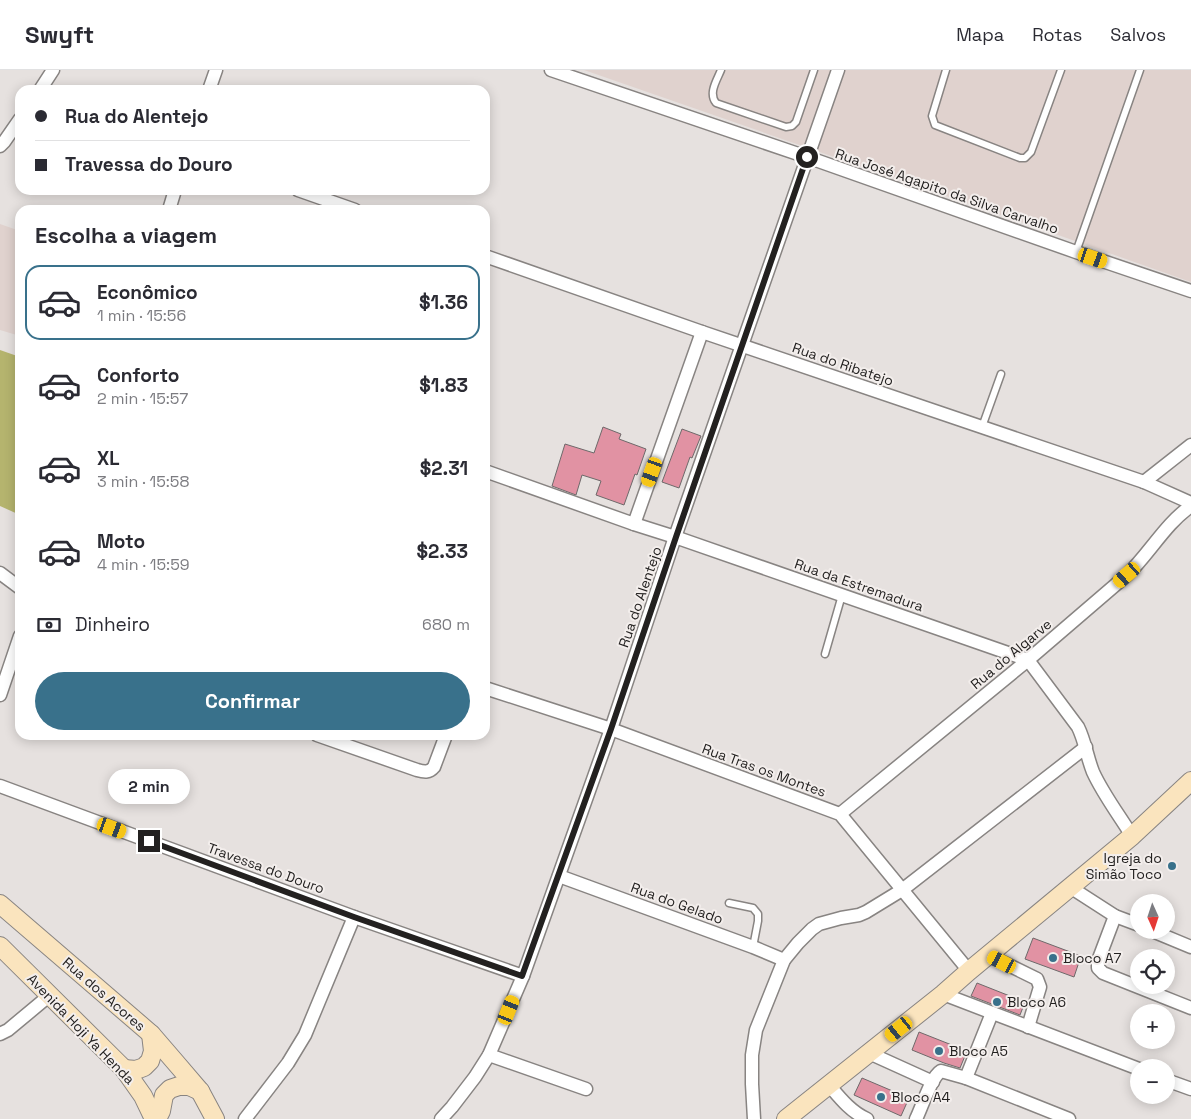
<!DOCTYPE html>
<html lang="pt">
<head>
<meta charset="utf-8">
<style>
  body { margin:0; font-family:"Space Grotesk",sans-serif; background:#f7f7f7; color:#2b2b33; height:100vh; display:flex; flex-direction:column; font-size:19px; white-space:nowrap }
  * { box-sizing:border-box; margin:0 }
  p { font-size:16px; color:#7c7c81 }
  .icon { flex:none; width:28px; height:28px; fill:none; stroke:currentColor; stroke-width:2; stroke-linecap:round; stroke-linejoin:round }
  .map { position:relative; flex:1; overflow:hidden }
  .side { position:absolute; left:15px; top:135px; width:475px; height:535px; display:flex; flex-direction:column; background:#fff; border-radius:15px; box-shadow:0 2px 12px #0003 }
  .side>* { flex:none }
  .guide { position:absolute; left:15px; top:15px; width:475px; height:110px; border-radius:15px; box-shadow:0 2px 12px #0003; display:grid; align-content:center; height:110px; padding:0 20px; background:#fff }
  .needle { width:32px; rotate:177deg }
  .fabs { position:absolute; left:1130px; top:824px; display:grid; gap:10px }
  .fabs a { display:grid; place-items:center; width:45px; height:45px; border-radius:50%; background:#fff; box-shadow:0 2px 12px #0003; font-size:25px }
  .end { position:absolute; width:22px; height:22px; margin:-11px; border:6px solid #232120; background:#fff; box-shadow:0 0 0 2px #fff }
  .from { border-radius:50% }
  .bubble { position:absolute; height:35px; border-radius:18px; background:#fff; box-shadow:0 2px 12px #0003; font-size:16px; font-weight:700; line-height:35px; text-align:center }
  .car { position:absolute; width:15px; height:30px; margin:-15px -8px; border-radius:6px; box-shadow:0 0 4px 1px #0007; background:linear-gradient(#f5c518 24%,#345 0 40%,#f5c518 0 76%,#345 0 86%,#f5c518 0) }
  .guide b { display:flex; align-items:center; gap:18px; height:48px; font-size:19px }
  .guide b+b { border-top:1px solid #e1e1e2 }
  .guide i { width:12px; height:12px; background:#2b2b33 }
  ul { padding:0; list-style:none }
  li { display:flex; align-items:center; gap:15px; height:75px; margin:0 10px 8px; padding:0 10px; border:2px solid transparent; border-radius:15px }
  li div { flex:1 }
  li b { display:block; font-size:19px }
  li em { font-style:normal; font-weight:700 }
  li.current { border-color:#39718b }
  li>.icon { width:45px; height:45px; stroke-width:1.5 }
  h2 { padding:0 20px; font-size:22px; line-height:60px }
  .pay { display:flex; align-items:center; gap:12px; height:55px; padding:0 20px; font-size:19px }
  .pay p { margin-inline-start:auto }
  .action { display:flex; gap:10px; margin-top:auto; padding:10px 20px }
  .action a { flex:1; height:58px; border-radius:30px; background:#39718b; color:#fff; font-size:20px; font-weight:700; line-height:58px; text-align:center }
  header { display:flex; align-items:center; gap:30px; box-sizing:border-box; height:70px; padding:0 25px; background:#fff; border-bottom:1px solid #e1e1e2 }
  header strong { font-size:24px }
  nav { display:flex; gap:28px; margin-inline-start:auto; font-size:18px }
  .map>svg:first-child { display:block }
  .built { fill:#e0d2ce }
  .green { fill:#b5b46e }
  .building { fill:#e192a3; stroke:#6e696a }
  .lines { fill:none; stroke-linecap:round; stroke-linejoin:round }
  .lane-casing { stroke:#888482; stroke-width:9 }
  .street-casing { stroke:#888482; stroke-width:15 }
  .secondary-casing { stroke:#888482; stroke-width:20 }
  .lane { stroke:#fff; stroke-width:6 }
  .street { stroke:#fff; stroke-width:12 }
  .secondary { stroke:#fae4be; stroke-width:18 }
  .route { stroke:#232120; stroke-width:6 }
  .poi-dot { fill:#39718b; stroke:#f3eeec; stroke-width:2 }
  .labels { text-anchor:middle; stroke-width:4; stroke-linejoin:round; paint-order:stroke }
  .street-label { font-size:14px; fill:#232120; stroke:#f3eeec }
  .poi-label { font-size:14px; fill:#232120; stroke:#f3eeec; text-anchor:start }
</style>
</head>
<body>
<header>
<strong>Swyft</strong>
<nav><a>Mapa</a><a>Rotas</a><a>Salvos</a></nav>
</header>
<div class="map">
<svg width="1191" height="1049" viewBox="0 0 1191 1049">
  <rect width="100%" height="100%" fill="#e6e1df"/>
  <g class="built">
    <polygon points="584,0 1191,0 1191,212 1044,160"/>
    <polygon points="0,154 20,161 20,266 0,260"/>
  </g>
  <polygon class="green" points="0,280 20,287 20,445 0,436"/>
  <g class="building">
    <polygon points="603,357 621,364 619,369 646,379 637,405 635,404 624,435 596,425 601,411 582,405 576,425 552,416 565,374 594,383"/>
    <polygon points="682,359 701,366 692,388 690,387 679,418 662,412"/>
    <polygon points="1033,868 1081,886 1074,907 1025,889"/>
    <polygon points="977,913 1025,932 1020,945 971,926"/>
    <polygon points="919,962 967,981 960,998 944,993 912,980"/>
    <polygon points="862,1008 909,1028 901,1046 854,1025"/>
  </g>
  <g class="lines">
    <g class="lane-casing">
      <g id="lane">
        <path d="M721 0C717 10 708 23 716 33L786 57 792 56 796 52 814 0"/>
        <polyline points="946,0 932,46 935,55 1020,88 1025,88 1031,82 1061,0"/>
        <polyline points="1076,182 1140,0"/>
        <polyline points="982,357 1001,304"/>
        <polyline points="825,584 842,525"/>
        <polyline points="729,833 753,838 758,844 758,851 753,877"/>
      </g>
    </g>
    <g class="street-casing">
      <g id="street">
        <polyline points="551,0 807,87 1076,182 1191,221"/>
        <polyline points="40,20 53,0"/>
        <polyline points="209,20 216,0"/>
        <polyline points="0,76 4,72 20,49"/>
        <polyline points="298,120 355,140"/>
        <polyline points="169,140 175,120"/>
        <polyline points="485,186 702,262 1144,412 1191,433"/>
        <path d="M485 401 634 454 675 467 1028 590 1078 657C1085 671 1087 687 1093 702 1103 724 1119 745 1132 766"/>
        <polyline points="1144,412 1191,375"/>
        <polyline points="634,454 702,262"/>
        <polyline points="0,503 20,518"/>
        <polyline points="485,618 611,659 840,744 969,901"/>
        <polyline points="0,625 20,566"/>
        <path d="M317 665 417 700C424 702 429 703 434 697L446 665"/>
        <polyline points="0,716 354,847 523,906"/>
        <path d="M840 744 1028 590 1127 505C1149 484 1166 453 1191 436"/>
        <polyline points="559,806 753,877 784,890"/>
        <polyline points="1070,817 1115,846 1139,855"/>
        <polyline points="1115,846 1098,891 1098,898 1103,903 1191,938"/>
        <polyline points="1150,860 1191,877"/>
        <polyline points="988,885 1037,909 1040,917 1028,957"/>
        <polyline points="943,924 1139,999"/>
        <polyline points="0,964 8,960 50,925"/>
        <polyline points="869,983 933,1012"/>
        <polyline points="489,985 586,1019"/>
        <polyline points="966,1008 992,943"/>
        <polyline points="1166,1010 1191,1019"/>
        <path d="M829 1015C840 1028 851 1042 867 1049"/>
        <polyline points="245,1049 288,993 305,965 354,847"/>
        <polyline points="441,1049 452,1037 475,1007 489,985 523,906 611,659 675,467 838,0"/>
        <polyline points="754,1049 752,1014 752,985 756,960 784,890 798,873 812,859 819,854 841,848 859,845 866,842 902,820 1086,677"/>
        <path d="M916 1049C922 1037 931 1007 941 1001L966 1008 1069 1049"/>
      </g>
    </g>
    <g class="secondary-casing">
      <g id="secondary">
        <polyline points="0,834 151,964 176,993 200,1021 215,1049"/>
        <polyline points="0,876 124,999 143,1026 154,1049"/>
        <polyline points="124,999 136,1000 144,997 150,991 153,981 151,964"/>
        <polyline points="157,1049 161,1041 164,1025 170,1019 179,1016 189,1016 200,1021"/>
        <polyline points="786,1049 943,924 969,901 1132,766 1191,711"/>
      </g>
    </g>
    <use href="#lane" class="lane"/>
    <use href="#street" class="street"/>
    <use href="#secondary" class="secondary"/>
  </g>
  <g class="lines">
    <polyline class="route" points="149,771 354,847 522,906 611,659 676,467 807,87"/>
  </g>
  <g class="poi-dot">
    <circle cx="1172" cy="796" r="5"/>
    <circle cx="1053" cy="888" r="5"/>
    <circle cx="997" cy="932" r="5"/>
    <circle cx="939" cy="981" r="5"/>
    <circle cx="881" cy="1027" r="5"/>
  </g>
  <g class="labels">
    <g class="street-label">
      <text transform="translate(947 121) rotate(19)" y="5">Rua José Agapito da Silva Carvalho</text>
      <text transform="translate(843 294) rotate(19)" y="5">Rua do Ribatejo</text>
      <text transform="translate(859 515) rotate(19)" y="5">Rua da Estremadura</text>
      <text transform="translate(640 527) rotate(-71)" y="5">Rua do Alentejo</text>
      <text transform="translate(1011 584) rotate(-40)" y="5">Rua do Algarve</text>
      <text transform="translate(764 700) rotate(20)" y="5">Rua Tras os Montes</text>
      <text transform="translate(266 798) rotate(20)" y="5">Travessa do Douro</text>
      <text transform="translate(677 833) rotate(20)" y="5">Rua do Gelado</text>
      <text transform="translate(104 924) rotate(41)" y="5">Rua dos Acores</text>
      <text transform="translate(81 959) rotate(46)" y="5">Avenida Hoji Ya Henda</text>
    </g>
    <g class="poi-label">
      <text x="1162" y="793" text-anchor="end">Igreja do<tspan x="1162" dy="16">Simão Toco</tspan></text>
      <text x="1063" y="893">Bloco A7</text>
      <text x="1007" y="937">Bloco A6</text>
      <text x="949" y="986">Bloco A5</text>
      <text x="891" y="1032">Bloco A4</text>
    </g>
  </g>
</svg>
<div class="fabs">
<a><svg class="needle" viewBox="-14 -14 28 28"><path d="M0-13l5 13h-10z" fill="#e53935"/><path d="M0 13l5-13h-10z" fill="#7c7c81"/></svg></a>
<a><svg class="icon" aria-label="locate" viewBox="0 0 24 24"><circle cx="12" cy="12" r="6"/><path d="M12 2v4M12 18v4M2 12h4M18 12h4"/></svg></a>
<a>+</a>
<a>−</a>
</div>
<i class="end from" style="left:807px;top:87px"></i>
<i class="end" style="left:149px;top:771px"></i>
<div class="bubble" style="left:108px;top:699px;width:82px">2 min</div>
<i class="car" style="left:1093px;top:188px;rotate:109deg"></i>
<i class="car" style="left:652px;top:402px;rotate:200deg"></i>
<i class="car" style="left:1127px;top:505px;rotate:229deg"></i>
<i class="car" style="left:112px;top:758px;rotate:110deg"></i>
<i class="car" style="left:1002px;top:892px;rotate:297deg"></i>
<i class="car" style="left:509px;top:940px;rotate:22deg"></i>
<i class="car" style="left:899px;top:959px;rotate:231deg"></i>
<div class="guide">
<b><i class="from"></i>Rua do Alentejo</b>
<b><i></i>Travessa do Douro</b>
</div>
<section class="side">
<h2>Escolha a viagem</h2>
<ul>
<li class="current"><svg class="icon" aria-label="car" viewBox="0 0 24 24"><path d="M5 17H2v-5l4-1 3-4h7l3 4 3 1v5h-3M9 17h6M6 11h13"/><circle cx="7" cy="17" r="2"/><circle cx="17" cy="17" r="2"/></svg><div><b>Econômico</b><p>1 min · 15:56</p></div><em>$1.36</em></li>
<li><svg class="icon" aria-label="car" viewBox="0 0 24 24"><path d="M5 17H2v-5l4-1 3-4h7l3 4 3 1v5h-3M9 17h6M6 11h13"/><circle cx="7" cy="17" r="2"/><circle cx="17" cy="17" r="2"/></svg><div><b>Conforto</b><p>2 min · 15:57</p></div><em>$1.83</em></li>
<li><svg class="icon" aria-label="car" viewBox="0 0 24 24"><path d="M5 17H2v-5l4-1 3-4h7l3 4 3 1v5h-3M9 17h6M6 11h13"/><circle cx="7" cy="17" r="2"/><circle cx="17" cy="17" r="2"/></svg><div><b>XL</b><p>3 min · 15:58</p></div><em>$2.31</em></li>
<li><svg class="icon" aria-label="car" viewBox="0 0 24 24"><path d="M5 17H2v-5l4-1 3-4h7l3 4 3 1v5h-3M9 17h6M6 11h13"/><circle cx="7" cy="17" r="2"/><circle cx="17" cy="17" r="2"/></svg><div><b>Moto</b><p>4 min · 15:59</p></div><em>$2.33</em></li>
</ul>
<div class="pay"><svg class="icon" aria-label="cash" viewBox="0 0 24 24"><path d="M3 7h18v10H3z"/><circle cx="12" cy="12" r="2"/></svg>Dinheiro<p>680 m</p></div>
<div class="action"><a>Confirmar</a></div>
</section>
</div>
</body>
</html>
